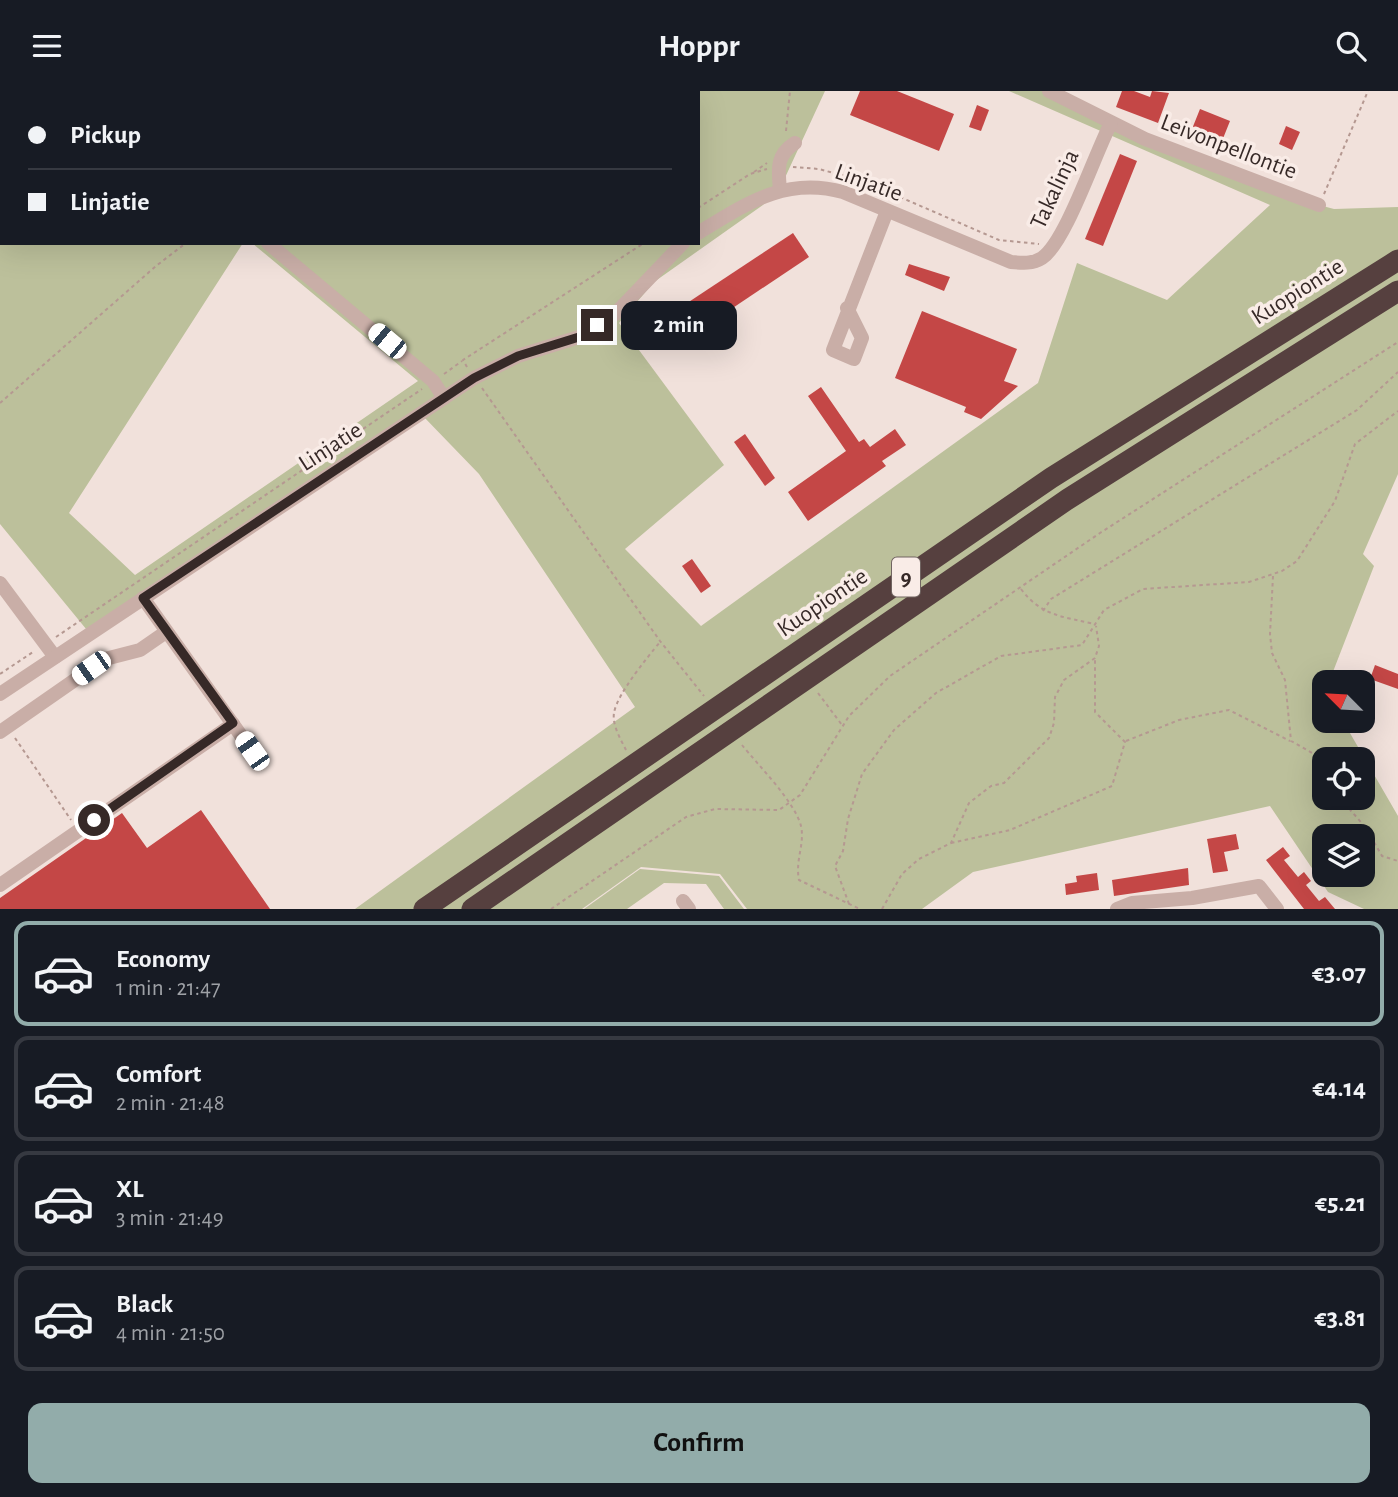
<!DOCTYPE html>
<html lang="en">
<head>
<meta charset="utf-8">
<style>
  body { margin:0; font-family:"Alegreya Sans",sans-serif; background:#20242c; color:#f1f3f6; height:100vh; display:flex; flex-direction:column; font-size:26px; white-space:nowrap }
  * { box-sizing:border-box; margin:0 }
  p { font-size:23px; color:#9ea1a6 }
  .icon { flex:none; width:38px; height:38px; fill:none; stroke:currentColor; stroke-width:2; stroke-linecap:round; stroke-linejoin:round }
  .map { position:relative; height:818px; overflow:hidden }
  .details { display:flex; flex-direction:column; background:#171b24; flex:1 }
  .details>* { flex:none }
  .top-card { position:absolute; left:0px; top:0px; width:700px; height:154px; box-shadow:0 7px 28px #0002; display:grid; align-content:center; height:154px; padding:0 28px; background:#171b24 }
  .needle { width:46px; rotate:294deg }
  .controls { position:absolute; left:1312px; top:579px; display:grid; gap:14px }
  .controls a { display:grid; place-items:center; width:63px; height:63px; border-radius:14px; background:#171b24; box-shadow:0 7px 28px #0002; font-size:35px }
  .end { position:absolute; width:32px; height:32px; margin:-16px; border:9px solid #362927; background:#fff; box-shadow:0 0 0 4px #fff }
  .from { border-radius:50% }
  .bubble { position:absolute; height:49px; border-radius:14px; background:#171b24; box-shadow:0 7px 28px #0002; font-size:23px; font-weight:700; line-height:49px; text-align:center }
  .car { position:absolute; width:21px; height:42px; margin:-21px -10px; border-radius:9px; box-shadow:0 0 5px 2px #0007; background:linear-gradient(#fff 24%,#345 0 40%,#fff 0 76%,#345 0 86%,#fff 0) }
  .top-card b { display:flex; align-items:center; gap:24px; height:66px; font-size:26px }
  .top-card b+b { border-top:2px solid #363941 }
  .top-card i { width:18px; height:18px; background:#f1f3f6 }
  ul { padding:12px 0 0; list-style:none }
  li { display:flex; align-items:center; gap:21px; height:105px; margin:0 14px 10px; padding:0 14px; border:4px solid #363941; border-radius:14px }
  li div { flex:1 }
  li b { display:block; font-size:26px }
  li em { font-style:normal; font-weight:700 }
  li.current { border-color:#92acaa }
  li>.icon { width:63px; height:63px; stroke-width:1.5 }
  .primary-button { display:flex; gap:14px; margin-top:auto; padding:14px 28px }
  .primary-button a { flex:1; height:80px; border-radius:14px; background:#92acaa; color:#111; font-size:28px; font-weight:700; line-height:80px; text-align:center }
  header { display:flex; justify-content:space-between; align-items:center; height:91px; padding:0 28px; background:#171b24; font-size:32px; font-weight:700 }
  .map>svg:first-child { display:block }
  .green { fill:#bcc09b; fill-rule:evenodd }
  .building { fill:#c44746 }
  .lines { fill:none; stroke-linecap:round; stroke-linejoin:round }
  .path { stroke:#b59891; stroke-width:2; stroke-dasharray:3.5 3.5; stroke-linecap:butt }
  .minor { stroke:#c9aea7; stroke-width:14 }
  .highway { stroke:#56403f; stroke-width:21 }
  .route { stroke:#362927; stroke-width:9 }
  .labels { text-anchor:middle; stroke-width:7; stroke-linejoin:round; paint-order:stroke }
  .shield { fill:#f9ece7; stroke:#706461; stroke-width:2 }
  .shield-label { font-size:23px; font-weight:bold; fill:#362927 }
  .street-label { font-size:24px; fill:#362927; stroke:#f9ece7 }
</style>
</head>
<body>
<header><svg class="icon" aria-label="menu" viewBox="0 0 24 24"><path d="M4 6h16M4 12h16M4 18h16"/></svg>Hoppr<svg class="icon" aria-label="search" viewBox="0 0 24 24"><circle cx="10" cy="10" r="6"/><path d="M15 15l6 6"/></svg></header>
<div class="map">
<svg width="1398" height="818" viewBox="0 0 1398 818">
  <rect width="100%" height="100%" fill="#f1e1db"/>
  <g class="green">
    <path d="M0 0 103 2H2V152H243L69 422 135 484 418 290 252 152H698V2L118 0H825L777 104 654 191 619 232 724 374 625 458 701 535 1038 292 1077 172 1167 209 1270 114 1009 0H1049L1111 32 1319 114 1334 118 1398 116V383L1363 463 1374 475 1329 591 1325 592V630H1343L1398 725V818H1364L1328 801 1270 715 973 781 922 818H747L720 783 641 776 582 818H355L635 616 479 383 422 324 91 544 0 433ZM1325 668H1363V707H1325ZM1325 746H1363V784H1325Z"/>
    <polygon points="640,778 719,785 744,818 724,818 706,793 664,792 627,818 584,818"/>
  </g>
  <g class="building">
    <polygon points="860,0 897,0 954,23 939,60 850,24"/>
    <polygon points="1122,0 1134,0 1150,6 1152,0 1169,2 1158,32 1116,16"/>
    <polygon points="977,14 989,19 981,40 969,36"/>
    <polygon points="1200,18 1230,30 1220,55 1190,43"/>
    <polygon points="1286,35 1300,41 1292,59 1279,53"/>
    <polygon points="1120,63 1137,70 1103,155 1085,148"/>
    <polygon points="793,142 809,166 679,253 663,228"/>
    <polygon points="909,173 950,186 944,200 905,184"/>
    <polygon points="922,220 1017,258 1004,290 1018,295 981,328 964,321 966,316 895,287"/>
    <polygon points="821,296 859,351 864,348 870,356 895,338 906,354 882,370 886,375 808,430 788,401 846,360 808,305"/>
    <polygon points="745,343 775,387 765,395 734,351"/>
    <polygon points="692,468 711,495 701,502 682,475"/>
    <polygon points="1375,574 1398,583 1398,598 1370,588"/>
    <polygon points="201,719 270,818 0,818 0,807 122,722 147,757"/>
    <polygon points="1236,743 1239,758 1224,761 1228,780 1213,782 1207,748"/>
    <polygon points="1283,756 1290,765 1284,769 1298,786 1304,781 1311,790 1306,794 1319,810 1325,806 1335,818 1304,818 1266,769"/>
    <polygon points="1188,777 1189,794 1114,805 1112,789"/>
    <polygon points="1097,782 1099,799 1066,804 1065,793 1077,791 1076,785"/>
  </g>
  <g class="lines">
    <g class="path">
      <polyline points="786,40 790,0"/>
      <polyline points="793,76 819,78 863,90 999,149 1039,153"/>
      <polyline points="754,81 767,72"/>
      <polyline points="1324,103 1368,0"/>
      <polyline points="698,117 750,83 767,78"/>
      <polyline points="467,276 463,269 644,152"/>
      <polyline points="444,283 462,270"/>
      <polyline points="482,297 660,550 704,605"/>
      <polyline points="0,312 156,175 186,152"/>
      <polyline points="1273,485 1270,543 1272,562 1285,589 1291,650 1316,664 1325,681"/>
      <path d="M1021 498C1041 525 1064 526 1095 533"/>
      <polyline points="1043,520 1051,508 1357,319 1398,281"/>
      <polyline points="56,546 422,298"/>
      <polyline points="0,583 33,561"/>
      <polyline points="818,602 842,634"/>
      <polyline points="15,647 71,729"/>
      <polyline points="1126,650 1179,629 1229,619 1290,650"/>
      <path d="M742 654C758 674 795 711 801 735 805 753 795 769 799 789L860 818"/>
      <path d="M626 659C621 649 612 634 614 622 617 603 647 567 660 551"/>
      <polyline points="1340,707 1366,737 1382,765 1398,770"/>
      <polyline points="951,752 1010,739 1112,695 1125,651 1095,621 1095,568"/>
      <polyline points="849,813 835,775 843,760 848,728 862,683 894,639 936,602 1001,565 1082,554 1104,519 1143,498 1249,491 1282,480 1297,470 1335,410 1355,353 1398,320"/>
      <polyline points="551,818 686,726 715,718 779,719 800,704 849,625 890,585 1100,442 1398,251"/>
      <polyline points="882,818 902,783 919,768 951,752 969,712 991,695 1004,692 1049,647 1054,632 1055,606 1064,589 1095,567 1099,555 1096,535"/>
    </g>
    <g class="minor">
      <polyline points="90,0 92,2"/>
      <polyline points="1049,0 1145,48 1319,114"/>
      <path d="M780 99C778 78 776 64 795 52"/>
      <path d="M698 142C746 113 785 85 843 101L1011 171C1022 172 1033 173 1042 167 1066 151 1095 62 1111 32"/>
      <polyline points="268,152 433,290 444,307"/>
      <polyline points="847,217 862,247 854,268 833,259 887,120"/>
      <polyline points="0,492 55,566"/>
      <polyline points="143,507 252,660"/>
      <polyline points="0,603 474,287 518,265 579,246 615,223 683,152"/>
      <polyline points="0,641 105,568 140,559 166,541"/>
      <polyline points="0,794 233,633"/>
      <polyline points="683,810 689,818"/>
      <polyline points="1117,818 1132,812 1192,807 1259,795 1277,818"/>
    </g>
    <g class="highway">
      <polyline points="424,818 1051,387 1398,169"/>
      <polyline points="472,818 1068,408 1398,200"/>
    </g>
  </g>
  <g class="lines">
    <polyline class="route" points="94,729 233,632 143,507 474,287 518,265 579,246 597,234"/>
  </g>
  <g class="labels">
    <rect class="shield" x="892" y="466.5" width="28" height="39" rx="5"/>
    <g class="shield-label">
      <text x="906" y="494">9</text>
    </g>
    <g class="street-label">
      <text transform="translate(1229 55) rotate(21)" y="8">Leivonpellontie</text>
      <text transform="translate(869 91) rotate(20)" y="8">Linjatie</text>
      <text transform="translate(1054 98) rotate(-65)" y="8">Takalinja</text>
      <text transform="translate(1297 200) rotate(-32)" y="8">Kuopiontie</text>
      <text transform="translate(330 355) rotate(-33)" y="8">Linjatie</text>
      <text transform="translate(822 511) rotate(-34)" y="8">Kuopiontie</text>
    </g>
  </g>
</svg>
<div class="controls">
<a><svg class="needle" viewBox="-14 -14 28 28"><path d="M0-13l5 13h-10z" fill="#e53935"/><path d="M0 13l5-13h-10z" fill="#9ea1a6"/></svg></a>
<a><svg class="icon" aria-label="locate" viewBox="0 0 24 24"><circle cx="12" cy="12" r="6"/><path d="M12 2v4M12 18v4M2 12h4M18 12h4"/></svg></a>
<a><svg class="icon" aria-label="layers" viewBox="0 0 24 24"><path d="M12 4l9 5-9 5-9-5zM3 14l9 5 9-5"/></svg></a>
</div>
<i class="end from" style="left:94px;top:729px"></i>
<i class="end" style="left:597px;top:234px"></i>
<div class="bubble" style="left:621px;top:210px;width:116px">2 min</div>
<i class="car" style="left:387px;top:250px;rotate:310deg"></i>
<i class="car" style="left:91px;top:577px;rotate:235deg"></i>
<i class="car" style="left:252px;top:660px;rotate:325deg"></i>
<div class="top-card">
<b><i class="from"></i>Pickup</b>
<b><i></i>Linjatie</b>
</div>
</div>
<section class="details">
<ul>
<li class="current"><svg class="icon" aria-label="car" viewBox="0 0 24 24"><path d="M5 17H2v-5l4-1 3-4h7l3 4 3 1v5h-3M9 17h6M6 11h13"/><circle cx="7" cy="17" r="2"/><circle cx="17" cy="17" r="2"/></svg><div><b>Economy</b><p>1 min · 21:47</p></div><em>€3.07</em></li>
<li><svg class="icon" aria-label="car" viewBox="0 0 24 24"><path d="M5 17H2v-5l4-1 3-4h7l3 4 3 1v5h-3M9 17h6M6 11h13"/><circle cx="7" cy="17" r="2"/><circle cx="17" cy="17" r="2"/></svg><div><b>Comfort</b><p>2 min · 21:48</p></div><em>€4.14</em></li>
<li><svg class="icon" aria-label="car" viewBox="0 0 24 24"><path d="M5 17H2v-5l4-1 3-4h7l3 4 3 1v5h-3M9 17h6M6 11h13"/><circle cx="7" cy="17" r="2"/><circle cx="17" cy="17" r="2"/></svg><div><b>XL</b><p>3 min · 21:49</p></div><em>€5.21</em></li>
<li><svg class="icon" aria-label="car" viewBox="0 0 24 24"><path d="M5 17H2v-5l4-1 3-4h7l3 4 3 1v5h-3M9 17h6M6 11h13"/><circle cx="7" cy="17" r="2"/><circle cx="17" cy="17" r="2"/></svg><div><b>Black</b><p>4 min · 21:50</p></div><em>€3.81</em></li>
</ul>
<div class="primary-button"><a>Confirm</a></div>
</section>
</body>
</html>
